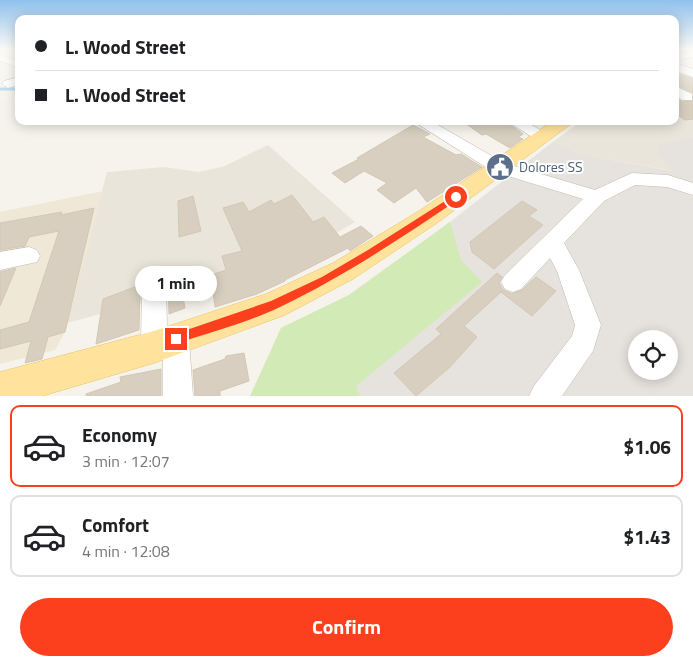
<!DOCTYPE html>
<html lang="en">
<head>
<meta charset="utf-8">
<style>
  body { margin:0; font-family:"Titillium Web",sans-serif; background:#f6f6f6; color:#202124; height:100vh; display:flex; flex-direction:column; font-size:19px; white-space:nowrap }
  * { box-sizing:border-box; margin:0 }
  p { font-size:16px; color:#757577 }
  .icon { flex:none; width:28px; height:28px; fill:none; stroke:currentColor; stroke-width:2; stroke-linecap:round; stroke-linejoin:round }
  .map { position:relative; height:396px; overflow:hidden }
  .side { display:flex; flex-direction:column; background:#fff; flex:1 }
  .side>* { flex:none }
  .top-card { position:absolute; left:15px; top:15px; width:664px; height:110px; border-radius:10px; box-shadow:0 2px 12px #0003; display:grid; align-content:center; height:110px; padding:0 20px; background:#fff }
  .controls { position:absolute; left:628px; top:330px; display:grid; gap:10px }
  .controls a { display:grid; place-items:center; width:50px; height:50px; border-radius:50%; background:#fff; box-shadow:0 2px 12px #0003; font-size:25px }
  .end { position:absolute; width:22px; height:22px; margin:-11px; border:6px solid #fc3f1d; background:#fff; box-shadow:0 0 0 2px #fff }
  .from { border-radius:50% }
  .bubble { position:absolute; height:35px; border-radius:18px; background:#fff; box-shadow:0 2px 12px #0003; font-size:16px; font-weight:700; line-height:35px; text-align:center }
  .top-card b { display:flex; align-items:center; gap:18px; height:48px; font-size:19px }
  .top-card b+b { border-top:1px solid #e0e0e0 }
  .top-card i { width:12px; height:12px; background:#202124 }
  ul { padding:9px 0 0; list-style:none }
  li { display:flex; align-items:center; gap:15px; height:82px; margin:0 10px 8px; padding:0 10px; border:2px solid #e0e0e0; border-radius:10px }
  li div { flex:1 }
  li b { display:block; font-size:19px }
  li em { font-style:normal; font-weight:700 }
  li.current { border-color:#fc3f1d }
  li>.icon { width:45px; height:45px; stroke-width:1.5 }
  .button { display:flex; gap:10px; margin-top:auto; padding:10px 20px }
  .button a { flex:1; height:58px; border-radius:30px; background:#fc3f1d; color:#fff; font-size:20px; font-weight:700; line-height:58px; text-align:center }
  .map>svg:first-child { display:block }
  .residential { fill:#eae5da }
  .industrial { fill:#e6e2dd; fill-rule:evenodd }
  .education { fill:#efe8d6 }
  .green { fill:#d2eab5 }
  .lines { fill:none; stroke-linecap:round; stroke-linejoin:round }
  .stream { stroke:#a9d4f2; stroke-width:3 }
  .building { fill:#d8cfc1; stroke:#d3c7b4 }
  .minor-casing { stroke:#c2bbae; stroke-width:1 }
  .major-casing { stroke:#e6c16a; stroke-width:1 }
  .minor { fill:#fff; fill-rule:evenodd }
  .major { fill:#ffe39c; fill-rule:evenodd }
  .route { fill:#fc3f1d }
  .labels { text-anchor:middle; stroke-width:4; stroke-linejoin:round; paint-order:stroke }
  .service-label { font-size:14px; fill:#4e5e75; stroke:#fff; text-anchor:start }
</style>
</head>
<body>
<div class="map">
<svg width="693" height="396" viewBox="0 0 693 396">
  <rect width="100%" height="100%" fill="#f6f3ec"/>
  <g class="residential">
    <polygon points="675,69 693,76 693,137 657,147 675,171 579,154 554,141 582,121 675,121"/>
    <polygon points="268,145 355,222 321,242 156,299 67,323 107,172 164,167 199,172 225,166"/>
  </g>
  <path class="industrial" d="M693 137V396H251L281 328 349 295 450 222 554 141 579 154 673 171 660 156 657 146ZM636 339H669V371H636Z"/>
  <polygon class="education" points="103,191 65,332 55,350 0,364 0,212"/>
  <polygon class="green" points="450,222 461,260 482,282 356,386 360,396 250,396 281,328 349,295"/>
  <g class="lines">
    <polyline class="stream" points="0,89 19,89"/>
  </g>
  <g class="building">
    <polygon points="675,73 693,79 693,93 675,84"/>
    <polygon points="675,97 682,102 693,101 693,119 685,120 675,113 675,101 679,100"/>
    <polygon points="462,121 505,121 523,134 518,137 523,139 510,148 486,134 482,135"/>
    <polygon points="413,125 430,134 423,137 456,155 461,154 482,167 427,202 416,188 394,203 377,190 387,183 364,171 345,183 332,173 359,159 357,158"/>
    <polygon points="292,195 313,222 324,217 340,237 361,226 373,236 350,251 348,248 285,280 285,281 257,294 215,307 211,275 226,270 222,256 242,251 223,208 243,202 249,212 271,200 274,204"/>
    <polygon points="193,196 201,231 179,237 178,201"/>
    <polygon points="522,201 537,210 529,216 543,225 494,269 472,252 470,242"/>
    <polygon points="94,208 65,332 48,337 42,359 25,363 31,341 0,349 0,330 29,322 59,231 29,237 25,246 0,250 0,223 62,212 61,215"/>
    <polygon points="16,268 0,306 0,272"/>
    <polygon points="497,273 502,277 499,283 503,290 512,294 522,290 536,277 556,291 532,316 501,292 464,326 477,337 450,367 416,396 394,373 441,334 436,329"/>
    <polygon points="179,276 185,308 169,314 168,279"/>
    <polygon points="140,285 139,330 96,344 103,299"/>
    <polygon points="244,353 249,381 220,391 220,396 195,396 193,370 225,359 226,356"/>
    <polygon points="161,369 161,396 86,396 86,394 121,382 120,377"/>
  </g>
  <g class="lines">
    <g class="minor-casing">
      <g id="minor">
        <polygon points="693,51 693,57 675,61 675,55"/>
        <polygon points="0,55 19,61 19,68 0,61"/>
        <polygon points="675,63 693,69 693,77 675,71"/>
        <polygon points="19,77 19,85 8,88 2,84 4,81"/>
        <polygon points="675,86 692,94 692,100 682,100 675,95"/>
        <polygon points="413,121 431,121 504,163 595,190 632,173 668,175 693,183 693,195 667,187 635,185 604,201 564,243 579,270 601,325 593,351 562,396 529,396 534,386 572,336 575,325 557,271 550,258 521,289 513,292 505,289 501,282 505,275 583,199 492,171"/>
        <polygon points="507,121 525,121 547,134 550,137 547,140 537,140"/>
        <polygon points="29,247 37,250 40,256 37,262 0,270 0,252"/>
        <polygon points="154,269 162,272 166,279 167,330 176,326 185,330 189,339 193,396 163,396 163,356 154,360 145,356 141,347 142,279 146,272"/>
      </g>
    </g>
    <g class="major-casing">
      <polygon id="major" points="553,121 575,121 437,223 353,279 285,315 154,363 42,396 0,396 0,372 154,331 266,294 333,263 419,211"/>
    </g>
    <use href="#minor" class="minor"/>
    <use href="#major" class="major"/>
  </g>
  <linearGradient id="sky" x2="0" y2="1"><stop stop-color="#8fc1ec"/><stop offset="0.47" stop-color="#fbfaf6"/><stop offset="1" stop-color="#fbfaf6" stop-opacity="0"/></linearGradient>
  <rect width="693" height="105" fill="url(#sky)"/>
  <path class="route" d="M456 194 460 197 459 199C401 238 343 277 280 307 247 323 210 332 176 344L172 343 170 339 172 335 271 301 322 277 368 250Z"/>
  <defs>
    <g id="civic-disc" transform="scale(1.4375)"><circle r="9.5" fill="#5c6f8a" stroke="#fff"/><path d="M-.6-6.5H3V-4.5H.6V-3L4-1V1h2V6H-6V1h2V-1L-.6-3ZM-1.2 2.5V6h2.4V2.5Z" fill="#fff"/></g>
  </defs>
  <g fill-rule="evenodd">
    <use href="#civic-disc" x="500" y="167"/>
  </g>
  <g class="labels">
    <g class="service-label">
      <text x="519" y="172">Dolores SS</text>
    </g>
  </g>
</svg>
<div class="controls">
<a><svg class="icon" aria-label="locate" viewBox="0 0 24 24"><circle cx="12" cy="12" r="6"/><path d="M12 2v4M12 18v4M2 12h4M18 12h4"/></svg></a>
</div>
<i class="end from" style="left:456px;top:197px"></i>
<i class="end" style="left:176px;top:339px"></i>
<div class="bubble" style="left:135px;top:266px;width:82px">1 min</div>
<div class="top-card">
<b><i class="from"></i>L. Wood Street</b>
<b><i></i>L. Wood Street</b>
</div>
</div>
<section class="side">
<ul>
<li class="current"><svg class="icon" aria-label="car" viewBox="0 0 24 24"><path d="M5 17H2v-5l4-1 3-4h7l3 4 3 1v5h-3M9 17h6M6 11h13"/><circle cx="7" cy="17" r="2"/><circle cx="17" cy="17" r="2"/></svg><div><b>Economy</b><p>3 min · 12:07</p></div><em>$1.06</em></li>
<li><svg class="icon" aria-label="car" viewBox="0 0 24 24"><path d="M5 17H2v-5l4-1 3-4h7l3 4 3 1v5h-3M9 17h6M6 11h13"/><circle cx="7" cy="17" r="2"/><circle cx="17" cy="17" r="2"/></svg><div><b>Comfort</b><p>4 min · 12:08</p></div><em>$1.43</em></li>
</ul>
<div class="button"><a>Confirm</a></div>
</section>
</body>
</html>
